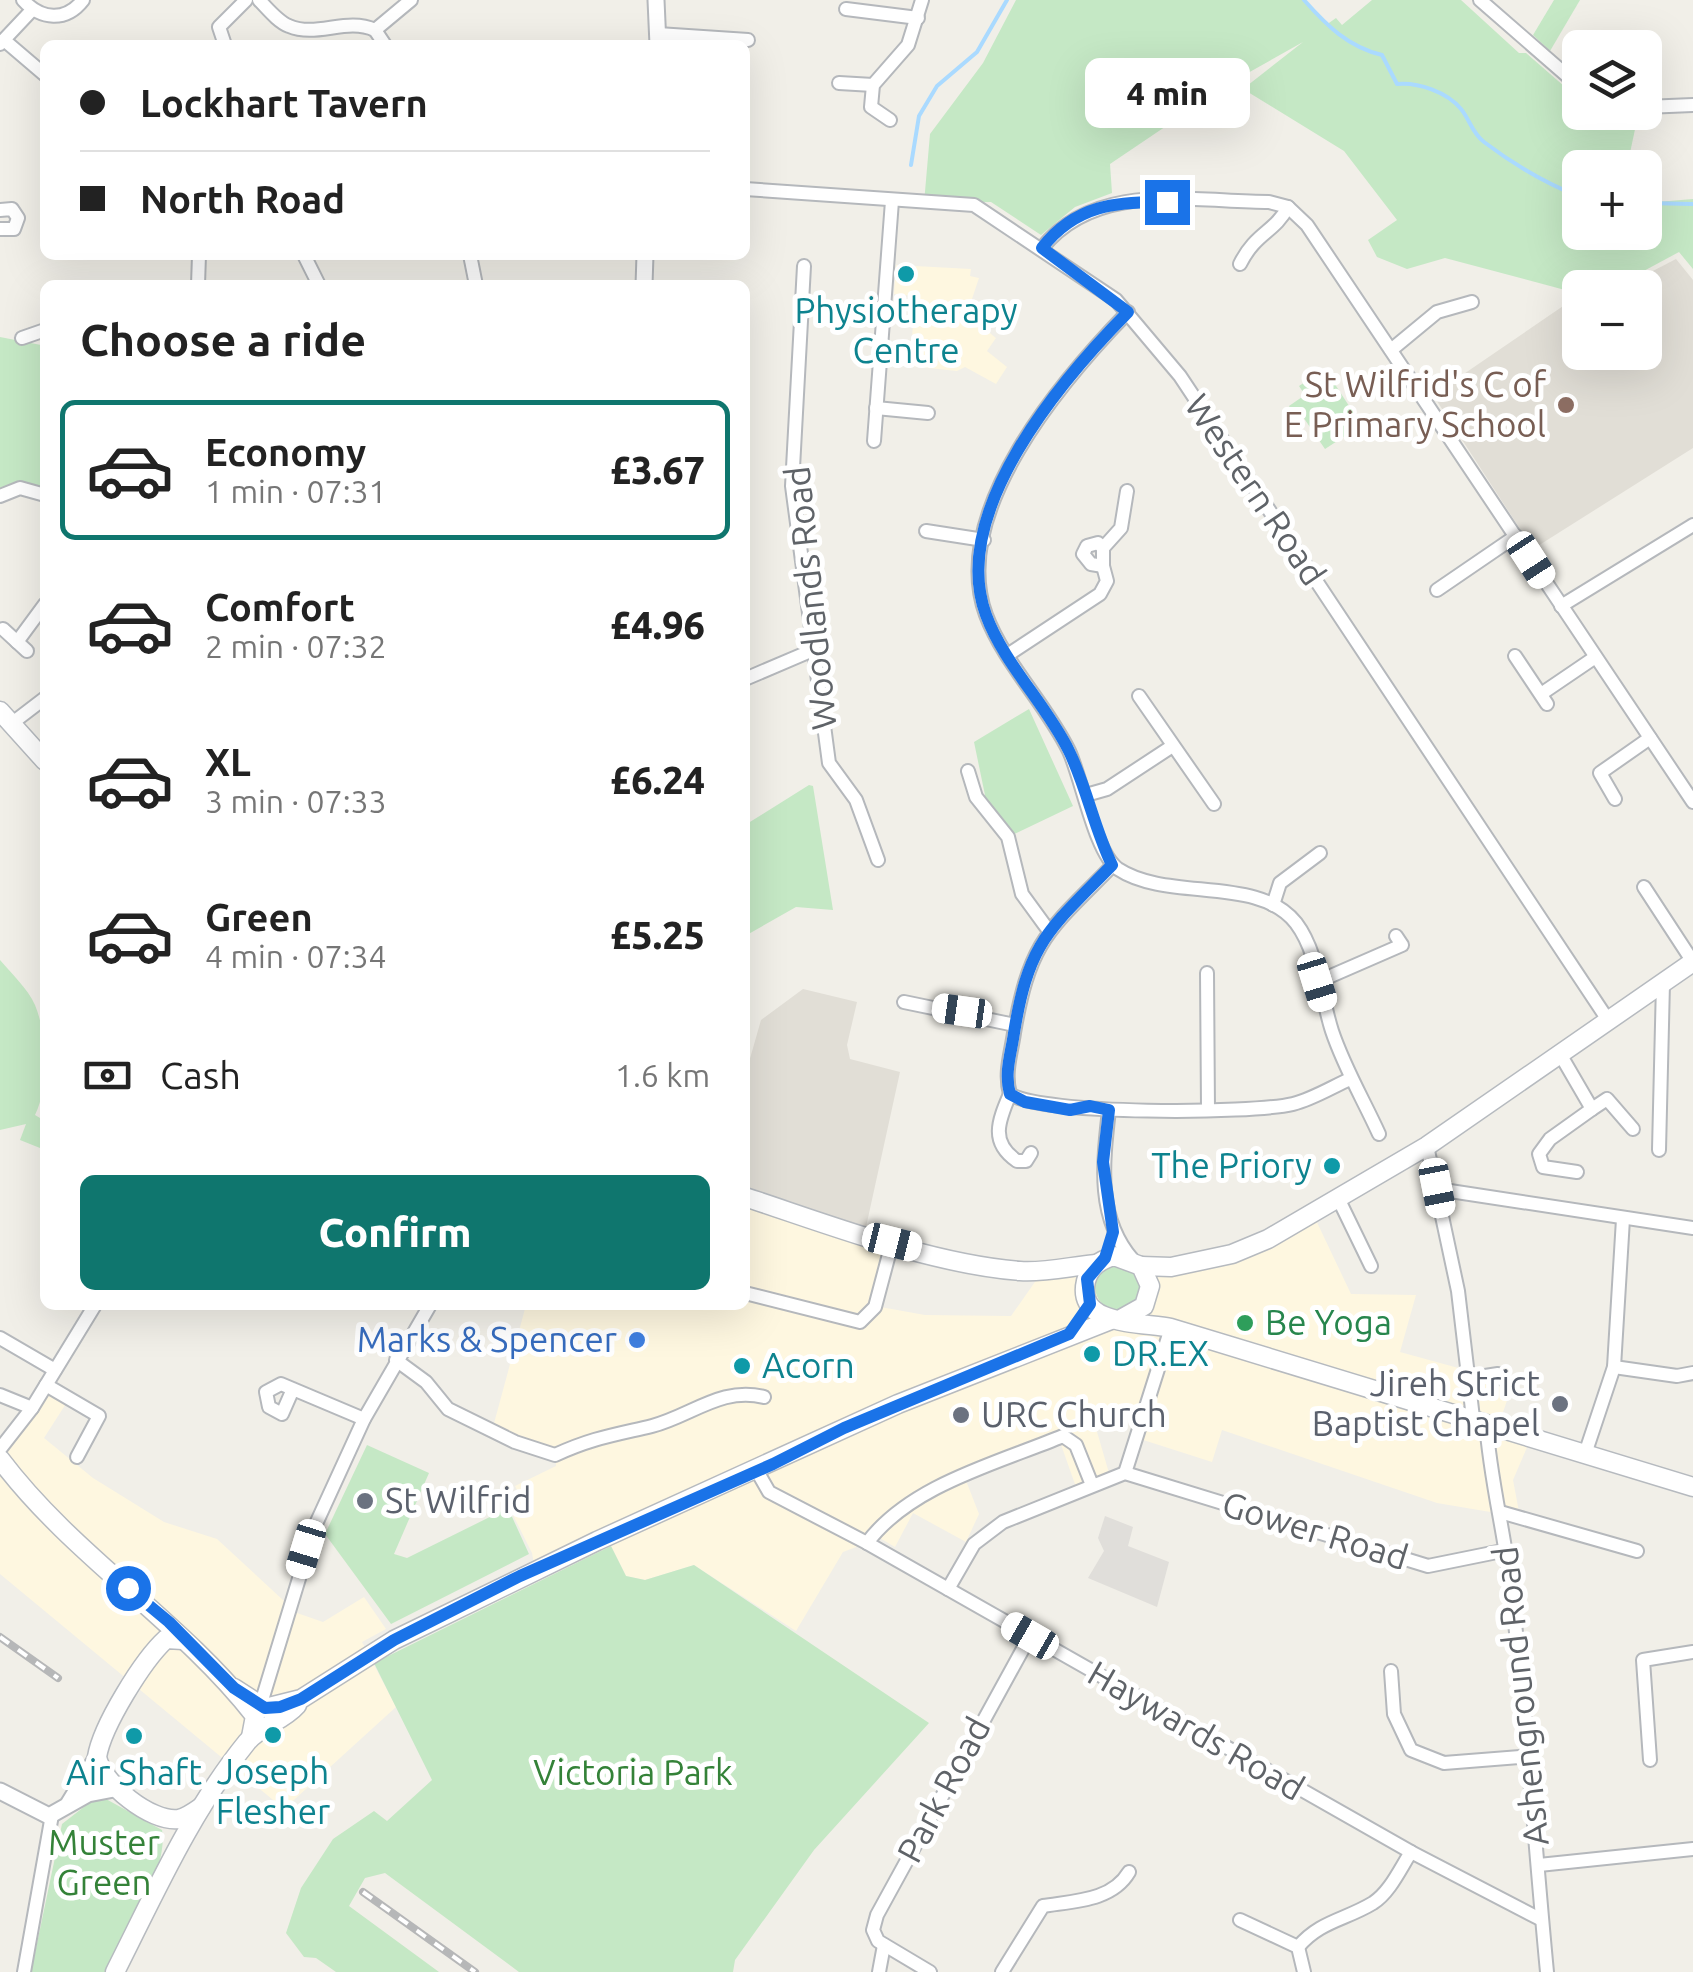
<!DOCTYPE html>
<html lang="en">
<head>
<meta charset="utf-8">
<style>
  body { margin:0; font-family:Ubuntu,sans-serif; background:#f2f2f2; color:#222; height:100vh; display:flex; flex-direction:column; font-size:38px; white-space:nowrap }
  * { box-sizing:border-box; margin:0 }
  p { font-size:32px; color:#767676 }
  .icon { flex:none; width:55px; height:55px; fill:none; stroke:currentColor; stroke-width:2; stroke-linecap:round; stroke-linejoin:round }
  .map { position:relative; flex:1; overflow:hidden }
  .drawer { position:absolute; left:40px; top:280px; width:710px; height:1030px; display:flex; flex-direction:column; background:#fff; border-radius:15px; box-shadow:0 10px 40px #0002 }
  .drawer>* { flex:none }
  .guide { position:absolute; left:40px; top:40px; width:710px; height:220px; border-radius:15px; box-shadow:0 10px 40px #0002; display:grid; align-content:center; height:220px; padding:0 40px; background:#fff }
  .tools { position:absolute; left:1562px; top:30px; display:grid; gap:20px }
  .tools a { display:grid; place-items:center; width:100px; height:100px; border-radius:15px; background:#fff; box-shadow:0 10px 40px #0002; font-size:50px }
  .end { position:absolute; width:45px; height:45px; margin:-22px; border:12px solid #1a73e8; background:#fff; box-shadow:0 0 0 5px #fff }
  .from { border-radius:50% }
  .bubble { position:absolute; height:70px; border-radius:15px; background:#fff; box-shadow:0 10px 40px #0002; font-size:32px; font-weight:800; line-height:70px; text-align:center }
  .car { position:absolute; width:30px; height:60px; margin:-30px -15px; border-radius:12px; box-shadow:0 0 8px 2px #0007; background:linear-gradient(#fff 24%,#345 0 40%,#fff 0 76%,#345 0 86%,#fff 0) }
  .guide b { display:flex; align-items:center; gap:35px; height:95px; font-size:38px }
  .guide b+b { border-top:2px solid #e0e0e0 }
  .guide i { width:25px; height:25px; background:#222 }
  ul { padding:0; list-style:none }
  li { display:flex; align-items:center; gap:30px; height:140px; margin:0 20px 15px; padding:0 20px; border:5px solid transparent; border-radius:15px }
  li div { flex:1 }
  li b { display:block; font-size:38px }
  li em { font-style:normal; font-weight:800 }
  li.on { border-color:#0f766e }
  li>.icon { width:90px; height:90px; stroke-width:1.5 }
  h2 { padding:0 40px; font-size:45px; line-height:120px }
  .pay { display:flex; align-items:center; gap:25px; height:110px; padding:0 40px; font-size:38px }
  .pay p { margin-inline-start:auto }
  .action { display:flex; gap:20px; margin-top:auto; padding:20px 40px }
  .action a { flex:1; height:115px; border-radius:15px; background:#0f766e; color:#fff; font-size:40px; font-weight:800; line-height:115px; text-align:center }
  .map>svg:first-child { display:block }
  .commercial { fill:#fef7e0 }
  .industrial { fill:#e0deda }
  .education { fill:#e1ded6 }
  .green { fill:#c5e8c5 }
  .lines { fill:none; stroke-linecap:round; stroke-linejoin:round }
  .stream { stroke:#aadaff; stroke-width:4 }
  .minor-casing { stroke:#b5b8bc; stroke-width:16 }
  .tertiary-casing { stroke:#b5b8bc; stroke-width:19 }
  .secondary-casing { stroke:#b6babf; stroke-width:21 }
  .minor { stroke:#fff; stroke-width:12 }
  .tertiary { stroke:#fff; stroke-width:15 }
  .secondary { stroke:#fff; stroke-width:18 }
  .rail-casing { stroke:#b6b7b8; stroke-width:8 }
  .rail { stroke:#fff; stroke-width:4; stroke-dasharray:11; stroke-linecap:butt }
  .route { stroke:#1a73e8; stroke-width:12 }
  .culture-dot { fill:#0f9aa8; stroke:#fff; stroke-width:4 }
  .education-dot { fill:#8d6e63; stroke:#fff; stroke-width:4 }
  .leisure-dot { fill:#2e9e5b; stroke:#fff; stroke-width:4 }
  .shop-dot { fill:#3f7fe0; stroke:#fff; stroke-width:4 }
  .worship-dot { fill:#6b7280; stroke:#fff; stroke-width:4 }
  .labels { text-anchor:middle; stroke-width:10; stroke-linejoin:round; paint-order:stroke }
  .culture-label { font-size:35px; fill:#0d838f; stroke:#fff }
  .education-label { font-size:35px; fill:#785e54; stroke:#fff; text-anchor:end }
  .street-label { font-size:35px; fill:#5f6368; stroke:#fff }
  .leisure-label { font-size:35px; fill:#27864d; stroke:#fff; text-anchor:start }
  .shop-label { font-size:35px; fill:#366cbe; stroke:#fff; text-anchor:end }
  .worship-label { font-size:35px; fill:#5b616d; stroke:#fff; text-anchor:start }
  .park-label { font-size:35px; fill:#348238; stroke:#fff }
</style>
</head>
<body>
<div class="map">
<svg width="1693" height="1972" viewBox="0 0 1693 1972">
  <rect width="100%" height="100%" fill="#f1efe8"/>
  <g class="commercial">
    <polygon points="896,265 971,269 970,276 979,278 967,314 996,338 987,351 1007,367 996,384 965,367 957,371 910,366 915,296 894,294"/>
    <polygon points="745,1197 892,1243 875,1306 925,1315 1011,1316 1044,1269 1141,1266 1232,1254 1313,1214 1351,1294 1416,1295 1400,1352 1513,1383 1500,1421 1534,1431 1513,1480 1520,1517 1437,1503 1222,1430 1212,1462 1137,1438 1148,1404 1093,1418 1109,1473 1076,1487 1059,1439 965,1478 979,1514 966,1542 913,1513 895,1547 873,1534 867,1543 843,1552 796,1631 694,1565 645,1580 626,1576 611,1546 537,1581 532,1553 509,1507 522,1500 515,1486 556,1466 555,1455 493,1427 526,1305 745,1305"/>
    <polygon points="46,1385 69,1399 44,1438 93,1478 164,1522 217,1539 297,1613 323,1622 364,1597 386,1629 362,1642 396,1707 284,1809 0,1574 0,1449"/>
  </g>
  <polygon class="industrial" points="1105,1516 1133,1527 1128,1546 1169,1562 1157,1607 1088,1578 1104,1551 1098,1538"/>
  <g class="education">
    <polygon points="1676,259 1693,280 1693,448 1533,549 1433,395 1569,302 1580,305 1580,352 1645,352 1645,288 1622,287"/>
    <polygon points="803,989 857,1002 847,1045 850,1059 900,1072 866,1227 745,1189 745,1076 761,1020"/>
  </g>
  <g class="green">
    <polygon points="1016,0 1302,0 1326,25 1336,18 1342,25 1372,0 1461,0 1519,53 1526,53 1580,100 1580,112 1621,113 1637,120 1627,167 1580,168 1580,232 1645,232 1645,203 1693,199 1693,269 1679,252 1614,287 1580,288 1580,294 1445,258 1407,269 1377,257 1368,240 1397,220 1344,151 1243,89 1303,42 1230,83 1110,164 1112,193 1075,207 1041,235 991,202 924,203 930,134 983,63"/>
    <polygon points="1554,0 1580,0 1550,51 1533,35"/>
    <polygon points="0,337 41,345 45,353 45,488 21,483 0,488"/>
    <polygon points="1325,369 1353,412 1348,434 1325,449 1301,414 1295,417 1289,406 1305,395 1299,386"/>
    <polygon points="1029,709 1073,806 1008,837 983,806 985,795 974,742"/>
    <polygon points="809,785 813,786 833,910 796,907 745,936 745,825"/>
    <path d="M0 960C11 973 28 989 35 1005 48 1038 50 1083 35 1115L45 1121V1150L20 1140 26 1124 0 1130Z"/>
    <circle cx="1118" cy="1287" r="23"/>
    <polygon points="367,1445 429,1473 394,1554 407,1558 508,1508 529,1554 391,1624 325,1534"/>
    <polygon points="611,1546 626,1576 645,1580 694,1565 929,1723 814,1850 735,1960 733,1972 519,1972 385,1873 365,1878 349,1906 439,1972 336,1972 316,1958 304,1957 286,1933 301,1888 333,1839 374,1811 387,1821 432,1780 374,1663"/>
    <path d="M106 1799 162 1830C169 1869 126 1935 107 1972H31L62 1824 89 1803Z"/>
  </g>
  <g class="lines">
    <g class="stream">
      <path d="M1304 0C1326 25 1348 47 1382 55L1397 84C1418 82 1447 92 1461 109 1470 120 1472 133 1484 142 1513 164 1545 183 1580 197"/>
      <polyline points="911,165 919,116 937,86 977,52 1007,0"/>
      <polyline points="1645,203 1693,204"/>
    </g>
    <g class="minor-casing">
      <g id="minor">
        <path d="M23 0C41 20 66 22 83 0"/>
        <path d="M259 0C267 8 278 22 289 26 317 38 346 17 375 30"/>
        <polyline points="1480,0 1580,87"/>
        <polyline points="846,9 918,18"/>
        <polyline points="375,30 411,0"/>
        <polyline points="375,30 385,45"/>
        <polyline points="658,34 748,40"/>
        <polyline points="4,40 45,75"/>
        <polyline points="0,44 32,10"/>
        <polyline points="225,45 219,27 246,0"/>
        <polyline points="839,83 873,85"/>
        <polyline points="1645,107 1693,105"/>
        <polyline points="890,120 871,107 873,85 908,45 922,0"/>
        <polyline points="745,189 974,205 1116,300 1180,376 1608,1020"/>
        <polyline points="0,210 12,209 18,218 14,229 0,229"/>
        <path d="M1042 248C1096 180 1193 202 1269 202L1288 207 1307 225 1693 802"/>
        <polyline points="304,255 319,285"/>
        <polyline points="470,255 476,285"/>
        <path d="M1240 264C1256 232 1274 233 1288 207"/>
        <polyline points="804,266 792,486 829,763 856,800 878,860"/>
        <polyline points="198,285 199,255"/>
        <path d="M1128 312C1063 379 948 512 986 615 1004 663 1046 704 1069 751 1082 779 1095 853 1118 869 1168 902 1259 875 1296 923 1318 952 1321 997 1332 1031 1344 1067 1363 1099 1379 1134"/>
        <polyline points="22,338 45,330"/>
        <polyline points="1391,350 1437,312 1472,302"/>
        <polyline points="876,408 928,413"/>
        <polyline points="874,441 892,201"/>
        <polyline points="0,496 20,488 45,495"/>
        <polyline points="926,531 984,540"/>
        <polygon points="1098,543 1103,548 1103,566 1091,564 1083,554 1087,546"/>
        <polyline points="1103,548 1121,528 1127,491"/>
        <polyline points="1437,590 1516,536"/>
        <polyline points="1561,606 1693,525"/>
        <polyline points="3,629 27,651"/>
        <polyline points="17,642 45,604"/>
        <polyline points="1009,654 1100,594 1107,581 1103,566"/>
        <polyline points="1515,656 1547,704"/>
        <polyline points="745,679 813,650"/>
        <polyline points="1541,694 1594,658"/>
        <polyline points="1139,696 1214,804"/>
        <polyline points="11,724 45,698"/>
        <polyline points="968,771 976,797 1008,837 1022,894 1049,931"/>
        <polyline points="1086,795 1107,789 1171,747"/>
        <polyline points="1615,799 1600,773 1650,738"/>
        <polyline points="1644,887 1693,962"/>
        <polyline points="1273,905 1280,883 1320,853"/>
        <polyline points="1207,973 1208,1109"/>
        <polyline points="1317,982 1402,945 1396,936"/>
        <polyline points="904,1002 1015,1025"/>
        <polyline points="1560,1054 1592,1109 1607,1099 1633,1129"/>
        <path d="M1010 1094C1041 1115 1251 1114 1293 1104 1313 1099 1332 1087 1350 1079"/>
        <path d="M1010 1094C1004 1073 1011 1054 1014 1033 1030 939 1049 930 1113 865"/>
        <path d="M1010 1094C999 1120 989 1142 1017 1161H1026L1031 1153"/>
        <path d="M1109 1110C1103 1163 1096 1218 1133 1260"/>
        <polyline points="1427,1146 1458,1291 1473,1418"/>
        <polyline points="1659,1150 1663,983"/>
        <polyline points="1577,1172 1543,1167 1539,1154 1550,1139 1592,1109"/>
        <polyline points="1437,1189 1693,1228"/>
        <polyline points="1338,1198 1371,1266"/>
        <polyline points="745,1293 860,1322 875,1307 892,1243"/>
        <polyline points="0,1338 55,1370"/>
        <path d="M396 1360 426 1382 448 1409 515 1442 555 1455C592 1438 614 1435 652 1426 691 1416 722 1386 764 1397"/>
        <polyline points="1614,1367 1677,1376 1693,1373"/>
        <polyline points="1472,1378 1498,1374 1509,1384"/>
        <polyline points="46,1385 99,1416 77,1457"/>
        <polyline points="293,1389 282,1414 269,1407 266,1392 281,1384 364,1419"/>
        <polyline points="0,1395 32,1408"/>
        <path d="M1486 1422C1490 1481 1506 1538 1512 1597 1527 1722 1535 1847 1547 1972"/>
        <polyline points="0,1449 32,1408 95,1305"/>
        <polyline points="1586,1451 1614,1367 1623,1219"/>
        <polyline points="757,1471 769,1492 867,1543 1411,1852 1542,1920"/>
        <polyline points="1125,1473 1171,1328"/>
        <polyline points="1500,1512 1637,1551"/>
        <path d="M867 1543C910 1485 998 1463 1063 1436L1076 1445 1092 1485"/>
        <polyline points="948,1589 974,1544 1003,1522 1125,1473 1428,1566 1507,1550"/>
        <polyline points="1391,1671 1394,1714 1411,1750 1444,1763 1531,1756"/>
        <polyline points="259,1710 315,1526 364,1419 430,1305"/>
        <polyline points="1650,1760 1643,1660 1693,1652"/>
        <polyline points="1539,1865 1693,1849"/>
        <polyline points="1240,1920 1298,1947 1304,1972"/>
        <path d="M1298 1947C1320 1921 1345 1920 1373 1903 1390 1892 1400 1869 1411 1852"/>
        <polyline points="24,1972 52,1815"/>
        <polyline points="879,1972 884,1945"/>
        <polyline points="930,1972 878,1941 873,1930 877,1915 1030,1636"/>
        <path d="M1002 1972 1043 1906C1074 1901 1112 1901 1129 1872"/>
      </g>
    </g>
    <g class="tertiary-casing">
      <g id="tertiary">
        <polyline points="656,0 658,45"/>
        <polyline points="644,285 645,255"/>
        <polyline points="0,1791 49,1816 88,1794 114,1789"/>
        <polyline points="69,1803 97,1757"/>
      </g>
    </g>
    <g class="secondary-casing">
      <g id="secondary">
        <polyline points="0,711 45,761"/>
        <path d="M745 1197C830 1225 931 1264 1020 1271 1044 1273 1072 1266 1096 1264"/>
        <polyline points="1141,1266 1171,1267 1232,1254 1268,1239 1427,1146 1693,962"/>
        <path d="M1119 1320 1144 1306 1150 1286 1141 1266 1114 1256C1101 1260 1090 1266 1086 1281 1075 1327 1144 1322 1171 1328L1693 1487"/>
        <path d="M0 1459C73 1556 181 1621 255 1716L251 1737"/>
        <path d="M183 1640 166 1639C143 1660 102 1726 97 1757 102 1783 151 1823 179 1819 187 1817 194 1812 201 1807"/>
        <polyline points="234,1688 265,1708 301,1699 394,1640 597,1541 898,1404 1111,1320"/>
        <path d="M115 1972C155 1893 191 1811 247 1742 260 1726 283 1721 297 1705"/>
      </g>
    </g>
    <use href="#minor" class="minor"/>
    <use href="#tertiary" class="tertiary"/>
    <use href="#secondary" class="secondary"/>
    <g class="rail-casing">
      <g id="rail">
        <polyline points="0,1637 58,1678"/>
        <polyline points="363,1892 475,1972"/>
      </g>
    </g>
    <use href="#rail" class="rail"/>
  </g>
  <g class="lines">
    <path class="route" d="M128 1588 169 1622 234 1688 265 1708 280 1707 301 1699 394 1640 520 1576 773 1464 844 1428 1069 1334 1090 1304 1087 1279 1105 1258 1113 1232 1103 1162 1109 1110 1090 1106 1070 1110 1025 1102 1010 1094C1004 1073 1011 1054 1014 1033 1029 940 1049 930 1112 865 1094 828 1087 788 1069 751 1046 704 1004 664 986 615 948 512 1062 379 1128 312L1042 248C1075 205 1117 201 1167 202"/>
  </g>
  <g class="culture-dot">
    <circle cx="906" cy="274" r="10"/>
    <circle cx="1332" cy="1166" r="10"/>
    <circle cx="1092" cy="1354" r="10"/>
    <circle cx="742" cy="1366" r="10"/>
    <circle cx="273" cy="1735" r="10"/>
    <circle cx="134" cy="1736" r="10"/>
  </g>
  <circle class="education-dot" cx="1566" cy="405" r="10"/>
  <circle class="leisure-dot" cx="1245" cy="1323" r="10"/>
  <circle class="shop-dot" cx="637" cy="1340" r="10"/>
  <g class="worship-dot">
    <circle cx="1560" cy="1404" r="10"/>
    <circle cx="961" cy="1415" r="10"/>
    <circle cx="365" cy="1501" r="10"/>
  </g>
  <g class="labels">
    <g class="culture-label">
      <text x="906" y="323">Physiotherapy<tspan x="906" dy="40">Centre</tspan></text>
      <text x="1312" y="1178" text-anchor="end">The Priory</text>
      <text x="1112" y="1366" text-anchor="start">DR.EX</text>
      <text x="762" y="1378" text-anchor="start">Acorn</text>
      <text x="273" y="1784">Joseph<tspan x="273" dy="40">Flesher</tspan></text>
      <text x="134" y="1785">Air Shaft</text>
    </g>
    <g class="education-label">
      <text x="1546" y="397">St Wilfrid's C of<tspan x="1546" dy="40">E Primary School</tspan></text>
    </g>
    <g class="street-label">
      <text transform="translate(1255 490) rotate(56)" y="12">Western Road</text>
      <text transform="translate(811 598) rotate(-96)" y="12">Woodlands Road</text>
      <text transform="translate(1315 1531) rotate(17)" y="12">Gower Road</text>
      <text transform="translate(1521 1696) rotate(-96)" y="12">Ashenground Road</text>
      <text transform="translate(1196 1731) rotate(30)" y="12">Haywards Road</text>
      <text transform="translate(944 1790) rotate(-62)" y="12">Park Road</text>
    </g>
    <g class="leisure-label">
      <text x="1265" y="1335">Be Yoga</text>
    </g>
    <g class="shop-label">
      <text x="617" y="1352">Marks &amp; Spencer</text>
    </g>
    <g class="worship-label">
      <text x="1540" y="1396" text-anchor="end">Jireh Strict<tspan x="1540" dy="40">Baptist Chapel</tspan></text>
      <text x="981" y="1427">URC Church</text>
      <text x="385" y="1513">St Wilfrid</text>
    </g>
    <g class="park-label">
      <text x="633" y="1785">Victoria Park</text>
      <text x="104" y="1855">Muster<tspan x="104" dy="40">Green</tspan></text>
    </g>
  </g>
</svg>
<div class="tools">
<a><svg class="icon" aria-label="layers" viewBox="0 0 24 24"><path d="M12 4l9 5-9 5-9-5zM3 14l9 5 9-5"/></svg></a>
<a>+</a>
<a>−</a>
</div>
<i class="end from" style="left:128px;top:1588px"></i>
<i class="end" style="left:1167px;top:202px"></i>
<div class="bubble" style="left:1085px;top:58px;width:165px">4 min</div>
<i class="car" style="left:1531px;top:560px;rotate:147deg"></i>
<i class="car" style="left:1317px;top:982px;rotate:163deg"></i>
<i class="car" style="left:962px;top:1011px;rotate:278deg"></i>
<i class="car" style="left:1437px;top:1188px;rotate:169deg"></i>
<i class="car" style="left:892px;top:1242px;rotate:104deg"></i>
<i class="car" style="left:306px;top:1549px;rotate:197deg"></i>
<i class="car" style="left:1030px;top:1636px;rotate:300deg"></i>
<div class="guide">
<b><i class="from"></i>Lockhart Tavern</b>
<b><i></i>North Road</b>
</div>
<section class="drawer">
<h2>Choose a ride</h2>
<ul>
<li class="on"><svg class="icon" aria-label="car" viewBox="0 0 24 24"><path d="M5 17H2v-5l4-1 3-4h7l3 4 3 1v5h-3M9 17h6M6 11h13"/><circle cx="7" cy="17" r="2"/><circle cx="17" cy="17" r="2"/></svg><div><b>Economy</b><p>1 min · 07:31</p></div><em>£3.67</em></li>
<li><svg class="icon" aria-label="car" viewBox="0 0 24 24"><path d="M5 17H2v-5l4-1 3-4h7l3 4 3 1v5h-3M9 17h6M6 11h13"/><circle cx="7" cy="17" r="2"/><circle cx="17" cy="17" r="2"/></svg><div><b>Comfort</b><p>2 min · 07:32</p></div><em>£4.96</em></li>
<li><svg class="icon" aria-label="car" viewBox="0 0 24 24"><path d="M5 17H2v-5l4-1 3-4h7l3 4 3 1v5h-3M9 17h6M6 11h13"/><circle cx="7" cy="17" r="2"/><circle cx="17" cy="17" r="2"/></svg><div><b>XL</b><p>3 min · 07:33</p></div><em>£6.24</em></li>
<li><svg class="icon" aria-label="car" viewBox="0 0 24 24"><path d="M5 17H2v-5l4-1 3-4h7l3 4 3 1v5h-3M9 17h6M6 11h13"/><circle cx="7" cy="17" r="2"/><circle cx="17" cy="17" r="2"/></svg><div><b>Green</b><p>4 min · 07:34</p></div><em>£5.25</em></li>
</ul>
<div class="pay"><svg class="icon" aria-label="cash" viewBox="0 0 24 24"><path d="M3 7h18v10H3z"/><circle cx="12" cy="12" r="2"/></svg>Cash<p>1.6 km</p></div>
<div class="action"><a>Confirm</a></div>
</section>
</div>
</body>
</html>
